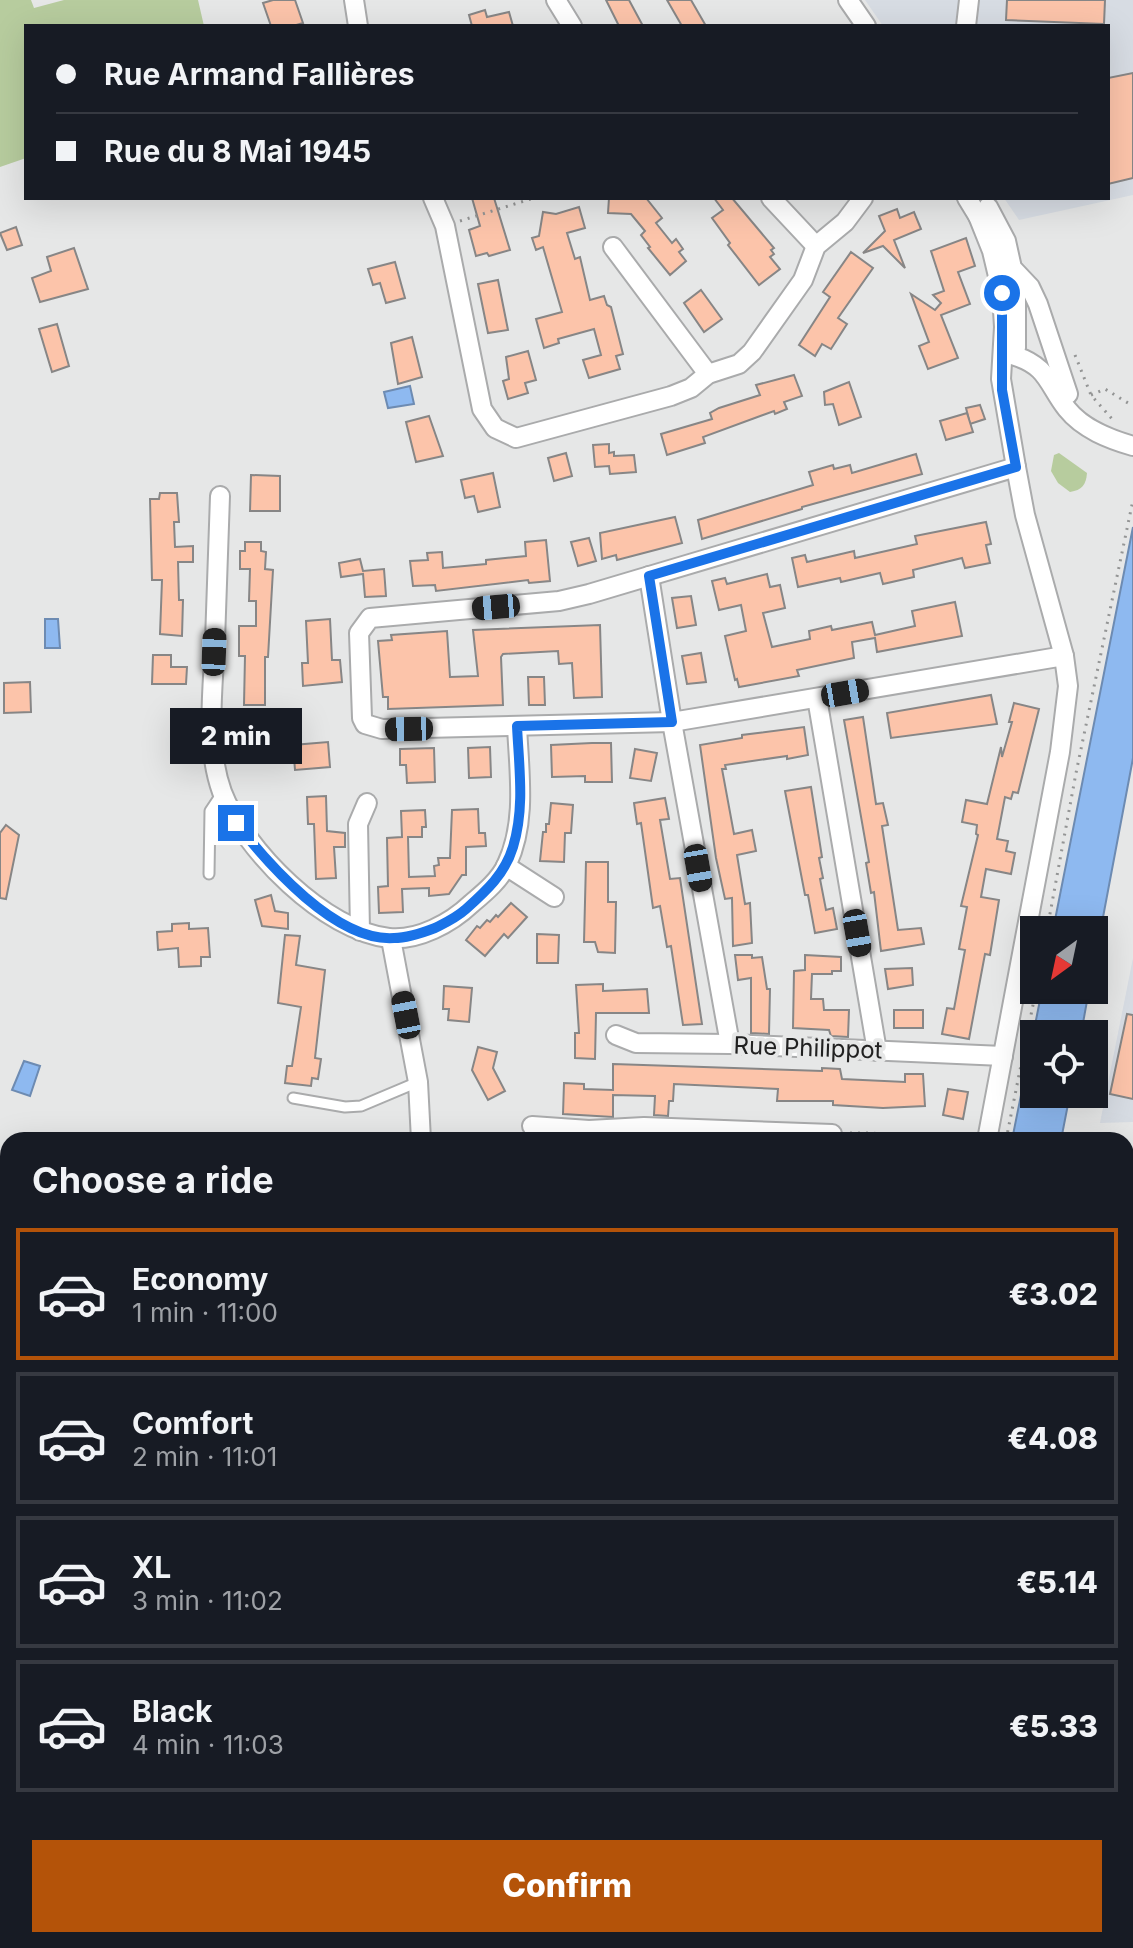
<!DOCTYPE html>
<html lang="en">
<head>
<meta charset="utf-8">
<style>
  body { margin:0; font-family:Inter,sans-serif; background:#242831; color:#f1f3f6; height:100vh; display:flex; flex-direction:column; font-size:30px; white-space:nowrap }
  * { box-sizing:border-box; margin:0 }
  p { font-size:26px; color:#9ea1a6 }
  .icon { flex:none; width:44px; height:44px; fill:none; stroke:currentColor; stroke-width:2; stroke-linecap:round; stroke-linejoin:round }
  .map { position:relative; flex:1; overflow:hidden }
  .drawer { position:absolute; left:0px; top:1132px; width:1134px; height:816px; display:flex; flex-direction:column; background:#171b24; border-radius:24px 24px 0 0; box-shadow:0 8px 32px #0002 }
  .drawer>* { flex:none }
  .hud { position:absolute; left:24px; top:24px; width:1086px; height:176px; border-radius:0px; box-shadow:0 8px 32px #0002; display:grid; align-content:center; height:176px; padding:0 32px; background:#171b24 }
  .needle { width:52px; rotate:213deg }
  .buttons { position:absolute; left:1020px; top:916px; display:grid; gap:16px }
  .buttons a { display:grid; place-items:center; width:88px; height:88px; border-radius:0px; background:#171b24; box-shadow:0 8px 32px #0002; font-size:40px }
  .end { position:absolute; width:36px; height:36px; margin:-18px; border:10px solid #1a73e8; background:#fff; box-shadow:0 0 0 4px #fff }
  .from { border-radius:50% }
  .bubble { position:absolute; height:56px; border-radius:0px; background:#171b24; box-shadow:0 8px 32px #0002; font-size:26px; font-weight:800; line-height:56px; text-align:center }
  .car { position:absolute; width:24px; height:48px; margin:-24px -12px; border-radius:10px; box-shadow:0 0 6px 2px #0007; background:linear-gradient(#222 24%,#8ab4d8 0 40%,#222 0 76%,#8ab4d8 0 86%,#222 0) }
  .hud b { display:flex; align-items:center; gap:28px; height:76px; font-size:30px }
  .hud b+b { border-top:2px solid #363941 }
  .hud i { width:20px; height:20px; background:#f1f3f6 }
  ul { padding:0; list-style:none }
  li { display:flex; align-items:center; gap:24px; height:132px; margin:0 16px 12px; padding:0 16px; border:4px solid #363941; border-radius:0px }
  li div { flex:1 }
  li b { display:block; font-size:30px }
  li em { font-style:normal; font-weight:800 }
  li.on { border-color:#b45309 }
  li>.icon { width:72px; height:72px; stroke-width:1.5 }
  h2 { padding:0 32px; font-size:36px; line-height:96px }
  .cta { display:flex; gap:16px; margin-top:auto; padding:16px 32px }
  .cta a { flex:1; height:92px; border-radius:0px; background:#b45309; color:#fff; font-size:32px; font-weight:800; line-height:92px; text-align:center }
  .map>svg:first-child { display:block }
  .built { fill:#d7dce3 }
  .green { fill:#b7cc9e }
  .water { fill:#8eb9f0; stroke:#6d8bb2; stroke-width:2 }
  .building { fill:#fcc4aa; stroke:#878686; stroke-width:2 }
  .lines { fill:none; stroke-linecap:round; stroke-linejoin:round }
  .service-casing { stroke:#aaabac; stroke-width:13 }
  .minor-casing { stroke:#aaabac; stroke-width:22 }
  .path { stroke:#949595; stroke-width:3; stroke-dasharray:2 6; stroke-linecap:butt }
  .service { stroke:#fff; stroke-width:9 }
  .minor { stroke:#fff; stroke-width:18 }
  .route { stroke:#1a73e8; stroke-width:10 }
  .labels { text-anchor:middle; stroke-width:8; stroke-linejoin:round; paint-order:stroke }
  .street-label { font-size:24px; fill:#212121; stroke:#e6e7e7 }
</style>
</head>
<body>
<div class="map">
<svg width="1133" height="1948" viewBox="0 0 1133 1948">
  <rect width="100%" height="100%" fill="#e6e7e7"/>
  <g class="built">
    <polygon points="865,0 1133,0 1133,195 1019,220 1004,198 1108,198 1108,26 883,26"/>
    <polygon points="1133,958 1133,1122 1100,1123"/>
  </g>
  <g class="green">
    <polygon points="0,0 31,0 34,8 64,0 198,0 204,26 26,26 26,158 0,167"/>
    <path d="M1059 453 1087 473C1086 485 1082 490 1070 492L1058 483 1051 471 1054 455Z"/>
  </g>
  <g class="water">
    <polygon points="410,386 414,404 388,408 384,392"/>
    <polygon points="1133,527 1133,758 1094,965 1094,930 1053,930"/>
    <polygon points="45,619 58,619 60,648 45,648"/>
    <polygon points="1042,990 1089,990 1081,1034 1034,1034 1034,1094 1070,1094 1061,1140 1012,1140"/>
    <polygon points="24,1061 40,1066 30,1096 12,1090"/>
    <polygon points="578,1940 635,1940 630,1948 573,1948"/>
  </g>
  <g class="building">
    <polygon points="273,0 295,0 303,23 293,26 271,26 263,3"/>
    <polygon points="606,0 629,0 643,26 619,26"/>
    <polygon points="667,0 691,0 706,26 682,26"/>
    <polygon points="1007,0 1105,0 1104,24 1006,20"/>
    <polygon points="485,10 487,17 509,12 513,26 472,26 469,15"/>
    <polygon points="1133,73 1133,178 1108,184 1108,78"/>
    <polygon points="472,198 494,198 510,250 489,256 487,253 476,256 469,230 480,226"/>
    <polygon points="609,198 646,198 662,218 656,223 672,243 676,239 683,249 679,252 686,261 670,275 648,248 650,247 641,235 645,231 631,214 608,213"/>
    <polygon points="714,198 732,198 774,248 771,250 774,254 770,257 780,269 759,285 728,245 730,243 712,218 723,210"/>
    <polygon points="579,207 585,228 567,233 575,259 580,257 590,300 604,296 607,305 611,307 623,354 616,356 620,369 589,378 583,360 601,355 594,329 558,339 559,343 544,348 536,319 562,312 543,247 536,250 532,238 539,236 543,212 556,214"/>
    <polygon points="897,209 900,218 914,212 921,229 894,240 905,268 883,246 863,253 885,231 879,216"/>
    <polygon points="16,227 22,245 7,250 0,233"/>
    <polygon points="966,238 975,266 958,272 970,304 941,315 958,358 928,369 919,346 929,342 911,294 935,310 941,303 933,295 944,291 931,251"/>
    <polygon points="74,248 88,289 40,302 32,278 51,271 47,257"/>
    <polygon points="851,252 873,268 838,318 847,324 831,349 822,344 815,356 799,345 830,297 823,292"/>
    <polygon points="395,262 405,298 386,303 380,283 373,285 368,269"/>
    <polygon points="498,280 508,330 488,333 478,284"/>
    <polygon points="701,290 722,319 704,332 684,303"/>
    <polygon points="57,324 69,366 52,372 39,329"/>
    <polygon points="412,337 422,377 398,384 391,343"/>
    <polygon points="528,351 536,380 525,383 528,393 508,399 503,381 509,379 506,357"/>
    <polygon points="794,375 802,396 784,402 787,409 775,414 774,411 703,437 705,443 667,455 661,434 712,419 710,413 719,408 760,395 756,385"/>
    <polygon points="849,382 861,417 839,425 833,404 825,405 824,392"/>
    <polygon points="980,405 985,419 970,424 966,408"/>
    <polygon points="967,413 973,432 946,440 940,421"/>
    <polygon points="429,416 443,456 416,462 406,422"/>
    <polygon points="609,444 609,453 614,452 614,456 634,455 636,472 610,474 609,466 595,467 593,445"/>
    <polygon points="566,453 572,476 554,481 548,458"/>
    <polygon points="916,454 922,474 802,507 802,509 702,539 698,520 813,485 809,472 833,465 834,469 850,465 852,473"/>
    <polygon points="493,473 500,507 478,512 474,496 465,498 461,480"/>
    <polygon points="251,475 280,476 280,511 250,511"/>
    <polygon points="160,493 177,493 179,522 174,522 175,547 193,546 193,562 178,562 179,600 183,600 182,636 160,634 162,580 152,580 150,499 159,499"/>
    <polygon points="675,517 682,543 617,560 616,555 602,559 600,533"/>
    <polygon points="986,522 991,544 986,545 990,563 965,568 962,558 913,570 914,577 883,584 880,573 841,582 840,578 798,587 792,558 805,555 807,562 854,551 855,558 917,544 915,536"/>
    <polygon points="589,538 596,561 578,566 571,542"/>
    <polygon points="546,540 550,581 529,583 528,580 436,591 435,585 413,586 410,561 428,560 427,553 442,552 443,568 486,564 486,560 526,556 525,542"/>
    <polygon points="245,542 261,542 261,551 266,552 265,569 273,570 268,657 265,657 265,705 244,705 245,656 239,656 239,626 256,626 256,601 249,601 250,569 240,569 240,551 245,551"/>
    <polygon points="360,559 363,571 384,569 386,596 365,597 363,574 341,577 339,563"/>
    <polygon points="767,574 770,587 780,585 785,608 763,613 772,647 810,639 809,631 831,626 832,630 872,622 875,635 915,626 912,611 955,602 962,636 877,652 875,638 852,642 854,658 797,670 799,676 739,687 737,679 735,680 725,636 746,631 741,605 719,610 712,581 725,578 727,584"/>
    <polygon points="691,596 696,625 677,628 672,598"/>
    <polygon points="330,619 332,660 340,660 342,682 303,686 302,663 308,663 306,621"/>
    <polygon points="600,625 602,697 574,698 572,663 559,664 558,651 503,654 501,657 503,705 388,709 388,697 383,697 378,641 392,640 391,635 447,631 450,677 478,676 473,630"/>
    <polygon points="701,653 706,682 687,684 682,656"/>
    <polygon points="153,655 171,655 171,667 187,667 186,684 152,684"/>
    <polygon points="528,677 544,677 545,705 529,705"/>
    <polygon points="30,682 31,712 4,713 4,683"/>
    <polygon points="991,695 997,724 891,738 887,713"/>
    <polygon points="1014,703 1039,709 1018,793 1013,792 1011,799 1005,797 997,839 1008,841 1006,851 1015,853 1011,874 986,869 981,897 999,900 990,955 985,954 969,1039 942,1034 947,1008 954,1009 965,950 959,949 967,907 961,906 978,835 976,834 977,825 962,822 966,800 987,804 1001,747 1002,757 1012,722 1009,722"/>
    <polygon points="863,717 876,804 883,803 888,825 882,826 898,930 921,928 924,944 881,951 874,892 871,893 866,863 869,862 844,720"/>
    <polygon points="804,727 808,755 787,759 787,756 725,765 726,769 722,769 734,834 752,830 756,851 737,855 745,904 750,903 752,943 733,946 732,898 725,899 716,858 700,745 742,738 742,735"/>
    <polygon points="328,742 330,767 295,770 293,745"/>
    <polygon points="592,743 611,743 612,782 585,782 585,776 552,777 551,745"/>
    <polygon points="490,747 491,777 469,778 468,748"/>
    <polygon points="434,748 435,782 407,783 406,765 400,765 400,749"/>
    <polygon points="635,749 657,753 651,781 630,778"/>
    <polygon points="811,787 822,857 819,858 823,878 820,879 826,910 833,908 837,929 815,933 808,895 805,895 785,791"/>
    <polygon points="326,796 327,831 345,833 345,847 334,847 336,878 316,879 314,824 308,824 307,797"/>
    <polygon points="665,798 669,819 660,820 670,879 680,878 702,1024 683,1025 671,946 667,947 660,906 653,908 641,823 637,824 634,803"/>
    <polygon points="551,803 573,805 571,833 565,833 564,862 540,861 543,832 546,832 546,824 549,824"/>
    <polygon points="478,809 479,833 485,833 486,846 466,847 466,875 462,875 449,894 429,896 429,888 402,889 403,912 379,913 378,887 388,886 387,838 402,837 401,811 425,810 426,827 422,827 422,837 408,837 409,877 435,876 434,866 439,865 438,858 450,858 452,810"/>
    <polygon points="6,825 19,835 6,899 0,898 0,833"/>
    <polygon points="586,862 608,862 608,902 616,902 615,953 598,952 595,942 584,942"/>
    <polygon points="271,895 275,911 288,913 288,929 262,926 255,900"/>
    <polygon points="511,903 527,917 508,938 504,934 485,956 466,940 477,926 480,928 487,920 490,922 496,915 498,917"/>
    <polygon points="189,923 189,929 208,928 210,957 201,957 201,966 179,967 178,948 158,950 157,932 172,931 172,924"/>
    <polygon points="537,934 559,935 558,963 537,963"/>
    <polygon points="285,935 300,936 296,965 325,970 315,1058 321,1059 318,1079 312,1078 311,1086 285,1083 287,1066 292,1066 301,1007 278,1003"/>
    <polygon points="735,955 752,955 752,958 762,957 767,989 770,989 769,1034 751,1033 751,978 738,980"/>
    <polygon points="805,955 841,957 841,971 832,971 832,974 812,974 811,999 823,999 824,1010 849,1010 848,1037 831,1036 829,1030 793,1028 794,971 805,970"/>
    <polygon points="912,968 913,985 888,989 885,969"/>
    <polygon points="603,984 603,991 647,989 649,1013 596,1013 595,1059 575,1058 575,1033 579,1033 576,985"/>
    <polygon points="444,986 472,988 469,1022 448,1020 449,1009 443,1009"/>
    <rect x="894" y="1010" width="29" height="18"/>
    <polygon points="1127,1014 1133,1015 1133,1099 1110,1094"/>
    <polygon points="478,1047 497,1052 493,1068 505,1091 488,1100 472,1070"/>
    <polygon points="613,1064 822,1071 822,1068 840,1069 842,1079 905,1082 905,1074 923,1074 925,1106 883,1108 833,1105 833,1101 777,1101 778,1089 674,1084 673,1101 669,1101 668,1116 654,1115 655,1096 613,1095 613,1117 563,1114 564,1083 584,1084 584,1089 613,1090"/>
    <polygon points="948,1089 968,1092 963,1119 943,1115"/>
  </g>
  <g class="lines">
    <g class="service-casing">
      <g id="service">
        <polyline points="209,874 210,811 222,793"/>
        <polyline points="293,1098 345,1107 361,1106 418,1082"/>
      </g>
    </g>
    <g class="minor-casing">
      <g id="minor">
        <polyline points="354,0 358,26"/>
        <polyline points="556,0 572,26"/>
        <polyline points="848,0 866,26"/>
        <polyline points="966,26 969,0"/>
        <polyline points="433,198 445,226 482,409 495,428 516,438 671,396 691,388 708,374 739,364 752,352 803,280 816,246 845,222 863,198"/>
        <polyline points="771,198 816,246"/>
        <polyline points="967,198 978,216 986,221"/>
        <polyline points="988,207 1006,241 1012,268 1030,287 1038,304 1068,394"/>
        <polyline points="978,216 992,251 1002,293 1004,327 1001,379 1016,467 1025,515 1064,656 1068,686 1060,752 987,1140"/>
        <polyline points="613,247 708,374"/>
        <polyline points="1012,268 1016,292 1016,348"/>
        <path d="M1010 334 1015 356C1048 366 1048 385 1067 409 1083 429 1109 439 1133 446"/>
        <polyline points="1016,467 589,594 559,601 370,618 359,633 362,718 365,724 382,729 672,722 1064,656"/>
        <path d="M220 496C218 544 217 593 215 641 213 690 205 745 222 792 244 850 325 931 389 938 418 941 451 923 471 904 484 893 500 880 507 864 527 821 519 772 517 726"/>
        <polyline points="649,576 672,722 730,1044"/>
        <polyline points="817,698 877,1051"/>
        <polyline points="506,866 554,897"/>
        <polyline points="360,931 358,824 367,803"/>
        <polyline points="391,939 418,1082 421,1140"/>
        <polyline points="616,1035 636,1043 730,1044 1003,1056"/>
        <polyline points="532,1126 589,1130 644,1127 832,1134 833,1140"/>
        <polyline points="1126,1299 1133,1266"/>
        <polyline points="0,1745 8,1762"/>
        <polyline points="1133,1770 1128,1782 1133,1862"/>
        <polyline points="168,1940 180,1948"/>
        <polyline points="1071,1940 1072,1948"/>
        <polyline points="529,1948 535,1940"/>
      </g>
    </g>
    <g class="path">
      <polyline points="460,221 534,198"/>
      <polyline points="1075,355 1091,395 1113,420"/>
      <polyline points="1091,395 1105,389 1133,406"/>
      <polyline points="1047,930 1076,773 1133,500"/>
      <polyline points="850,1133 871,1133 958,1140"/>
      <polyline points="1006,1140 1036,990"/>
      <polyline points="563,1948 569,1940"/>
    </g>
    <use href="#service" class="service"/>
    <use href="#minor" class="minor"/>
  </g>
  <g class="lines">
    <path class="route" d="M236 823C268 864 336 942 394 938 408 938 422 933 435 928 447 922 456 918 466 909 486 891 505 874 513 847 525 808 519 767 517 726L672 722 649 576 1016 467 1002 390V293"/>
  </g>
  <g class="labels">
    <g class="street-label">
      <text transform="translate(808 1048) rotate(2)" y="8">Rue Philippot</text>
    </g>
  </g>
</svg>
<div class="buttons">
<a><svg class="needle" viewBox="-14 -14 28 28"><path d="M0-13l5 13h-10z" fill="#e53935"/><path d="M0 13l5-13h-10z" fill="#9ea1a6"/></svg></a>
<a><svg class="icon" aria-label="locate" viewBox="0 0 24 24"><circle cx="12" cy="12" r="6"/><path d="M12 2v4M12 18v4M2 12h4M18 12h4"/></svg></a>
</div>
<i class="end from" style="left:1002px;top:293px"></i>
<i class="end" style="left:236px;top:823px"></i>
<div class="bubble" style="left:170px;top:708px;width:132px">2 min</div>
<i class="car" style="left:496px;top:607px;rotate:265deg"></i>
<i class="car" style="left:214px;top:652px;rotate:2deg"></i>
<i class="car" style="left:845px;top:693px;rotate:80deg"></i>
<i class="car" style="left:409px;top:729px;rotate:269deg"></i>
<i class="car" style="left:698px;top:868px;rotate:170deg"></i>
<i class="car" style="left:857px;top:933px;rotate:170deg"></i>
<i class="car" style="left:406px;top:1015px;rotate:349deg"></i>
<div class="hud">
<b><i class="from"></i>Rue Armand Fallières</b>
<b><i></i>Rue du 8 Mai 1945</b>
</div>
<section class="drawer">
<h2>Choose a ride</h2>
<ul>
<li class="on"><svg class="icon" aria-label="car" viewBox="0 0 24 24"><path d="M5 17H2v-5l4-1 3-4h7l3 4 3 1v5h-3M9 17h6M6 11h13"/><circle cx="7" cy="17" r="2"/><circle cx="17" cy="17" r="2"/></svg><div><b>Economy</b><p>1 min · 11:00</p></div><em>€3.02</em></li>
<li><svg class="icon" aria-label="car" viewBox="0 0 24 24"><path d="M5 17H2v-5l4-1 3-4h7l3 4 3 1v5h-3M9 17h6M6 11h13"/><circle cx="7" cy="17" r="2"/><circle cx="17" cy="17" r="2"/></svg><div><b>Comfort</b><p>2 min · 11:01</p></div><em>€4.08</em></li>
<li><svg class="icon" aria-label="car" viewBox="0 0 24 24"><path d="M5 17H2v-5l4-1 3-4h7l3 4 3 1v5h-3M9 17h6M6 11h13"/><circle cx="7" cy="17" r="2"/><circle cx="17" cy="17" r="2"/></svg><div><b>XL</b><p>3 min · 11:02</p></div><em>€5.14</em></li>
<li><svg class="icon" aria-label="car" viewBox="0 0 24 24"><path d="M5 17H2v-5l4-1 3-4h7l3 4 3 1v5h-3M9 17h6M6 11h13"/><circle cx="7" cy="17" r="2"/><circle cx="17" cy="17" r="2"/></svg><div><b>Black</b><p>4 min · 11:03</p></div><em>€5.33</em></li>
</ul>
<div class="cta"><a>Confirm</a></div>
</section>
</div>
</body>
</html>
